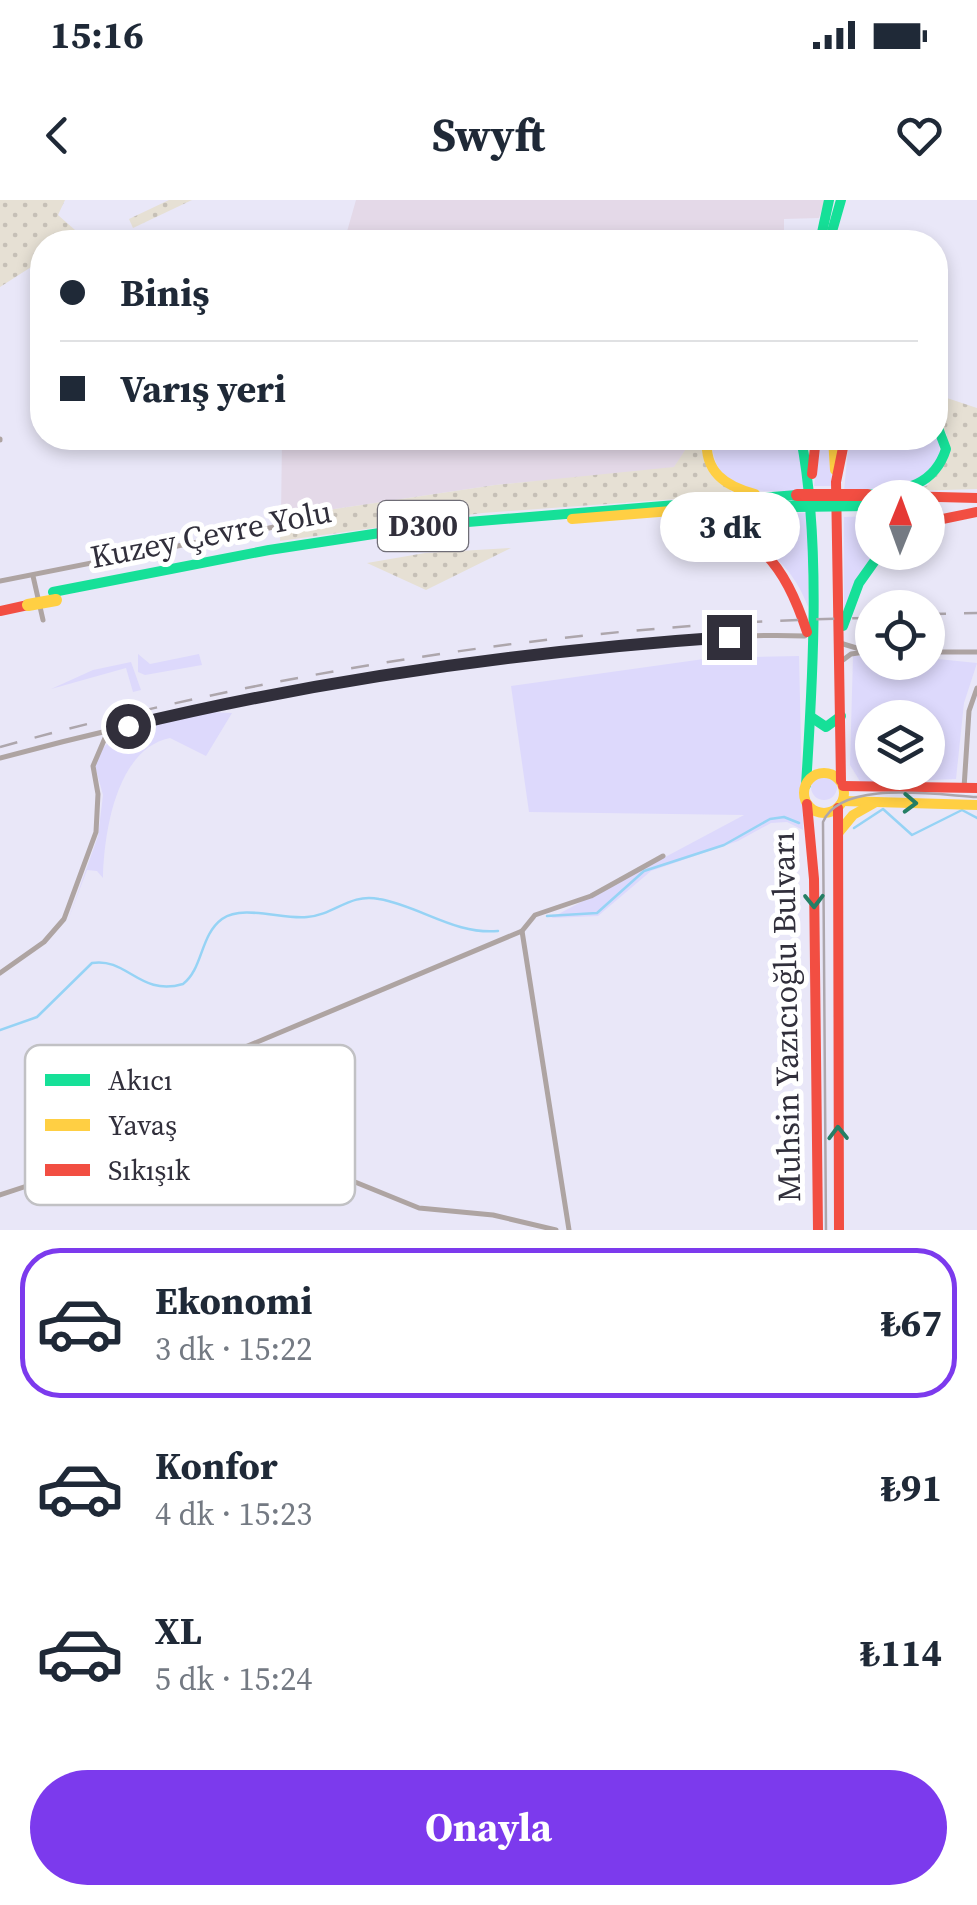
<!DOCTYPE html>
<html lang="tr">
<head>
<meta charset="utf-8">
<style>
  body { margin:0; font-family:"Source Serif 4",serif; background:#f6f6f7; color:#1f2937; height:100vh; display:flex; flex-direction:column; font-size:38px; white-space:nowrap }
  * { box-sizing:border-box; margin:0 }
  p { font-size:32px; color:#747a83 }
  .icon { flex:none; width:55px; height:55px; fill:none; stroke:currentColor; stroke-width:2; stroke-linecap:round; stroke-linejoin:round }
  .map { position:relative; height:1030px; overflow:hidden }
  .drawer { display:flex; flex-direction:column; background:#fff; flex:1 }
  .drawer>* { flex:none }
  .top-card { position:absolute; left:30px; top:30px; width:918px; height:220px; border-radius:40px; box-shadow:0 5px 15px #0003; display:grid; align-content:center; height:220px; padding:0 30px; background:#fff }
  .needle { width:65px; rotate:1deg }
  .tools { position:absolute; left:855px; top:280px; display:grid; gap:20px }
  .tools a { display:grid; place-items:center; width:90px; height:90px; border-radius:50%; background:#fff; box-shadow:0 5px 15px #0003; font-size:50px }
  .end { position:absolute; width:45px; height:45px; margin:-22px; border:12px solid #312f3b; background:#fff; box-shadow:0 0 0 5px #fff }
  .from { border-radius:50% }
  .bubble { position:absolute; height:70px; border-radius:35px; background:#fff; box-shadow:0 5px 15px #0003; font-size:32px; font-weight:700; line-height:70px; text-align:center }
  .top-card b { display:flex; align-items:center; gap:35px; height:95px; font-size:38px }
  .top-card b+b { border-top:2px solid #e0e1e3 }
  .top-card i { width:25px; height:25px; background:#1f2937 }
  ul { padding:18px 0 0; list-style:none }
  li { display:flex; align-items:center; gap:30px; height:150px; margin:0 20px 15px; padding:0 10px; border:5px solid transparent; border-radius:40px }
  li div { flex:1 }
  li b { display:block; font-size:38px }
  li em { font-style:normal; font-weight:700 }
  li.active { border-color:#7c3aed }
  li>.icon { width:90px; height:90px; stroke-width:1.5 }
  .button { display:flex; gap:20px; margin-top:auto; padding:20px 30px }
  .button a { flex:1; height:115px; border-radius:60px; background:#7c3aed; color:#fff; font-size:40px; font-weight:700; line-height:115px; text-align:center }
  .status { display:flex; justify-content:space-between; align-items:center; height:70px; padding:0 50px; background:#fff; direction:ltr }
  .status svg { height:28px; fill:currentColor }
  header { display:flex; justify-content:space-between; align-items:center; height:130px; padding:0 30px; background:#fff; font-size:45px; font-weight:700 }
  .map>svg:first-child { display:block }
  .education { fill:#e4d9e8 }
  .grass { fill:#ddd9fc; fill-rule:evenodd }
  .sand { fill:url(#sand-dots) }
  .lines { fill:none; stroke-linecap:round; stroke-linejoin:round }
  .stream { stroke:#96d3f5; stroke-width:2.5 }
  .street { stroke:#aea4a2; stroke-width:5 }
  .fast { stroke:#16e098; stroke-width:10 }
  .slow { stroke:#ffcf43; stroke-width:10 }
  .jam { stroke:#f24e42; stroke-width:10 }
  .tram { stroke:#ada6ac; stroke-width:2.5 }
  .rail { stroke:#ada6ac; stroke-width:2.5; stroke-dasharray:18 18; stroke-linecap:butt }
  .fast-bridge { stroke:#16e098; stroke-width:12 }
  .slow-bridge { stroke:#ffcf43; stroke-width:12 }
  .jam-bridge { stroke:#f24e42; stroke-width:12 }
  .oneway { stroke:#257f65 }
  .route { stroke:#312f3b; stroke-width:12 }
  .labels { text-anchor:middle; stroke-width:10; stroke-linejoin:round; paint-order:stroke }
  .shield { fill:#fff; stroke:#6f6d76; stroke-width:2.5 }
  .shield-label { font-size:30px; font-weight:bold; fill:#312f3b }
  .street-label { font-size:32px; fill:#312f3b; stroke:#fff }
  .key { fill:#fff; stroke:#c1c1c4; stroke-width:2.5 }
  .key-label { font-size:28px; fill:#312f3b }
</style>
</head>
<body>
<div class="status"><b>15:16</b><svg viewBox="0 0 49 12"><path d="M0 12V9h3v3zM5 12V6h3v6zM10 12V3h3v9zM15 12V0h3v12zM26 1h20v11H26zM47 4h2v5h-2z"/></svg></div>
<header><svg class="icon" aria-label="back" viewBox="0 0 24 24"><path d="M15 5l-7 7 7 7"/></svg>Swyft<svg class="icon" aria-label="heart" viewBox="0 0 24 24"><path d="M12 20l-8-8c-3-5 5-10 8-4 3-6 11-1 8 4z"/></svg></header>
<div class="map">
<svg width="977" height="1030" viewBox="0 0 977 1030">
  <defs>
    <pattern id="sand-dots" width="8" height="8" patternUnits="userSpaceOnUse" patternTransform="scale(2.5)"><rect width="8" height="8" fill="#e6e0d4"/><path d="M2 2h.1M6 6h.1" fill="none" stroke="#c6c0b7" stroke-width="1.8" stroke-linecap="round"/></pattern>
  </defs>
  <rect width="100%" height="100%" fill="#e9e7f8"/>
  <g class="education">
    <polygon points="356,0 825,0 819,18 784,19 784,42 344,42"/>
    <polygon points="282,238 693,238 675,267 653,271 495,285 281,317"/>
  </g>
  <g class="grass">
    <polygon points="940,230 939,265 908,286 844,291 849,238 935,238"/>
    <path d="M711 238H798L806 291C758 291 715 298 711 238Z"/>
    <polygon points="821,238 830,238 832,286 814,286"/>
    <path d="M808 313V407C790 358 754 340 711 315Z"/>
    <polygon points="872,316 873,353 844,410 844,317"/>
    <polygon points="138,454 150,464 199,454 202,465 145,475 138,472"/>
    <polygon points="799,456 803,630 787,622 771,623 738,641 651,671 598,716 551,718 744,615 529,612 511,486 711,458"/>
    <path d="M853 456H872V462H928V458L977 463 964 503 956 579 861 583 850 565ZM872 518H928V572H872Z"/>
    <polygon points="131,462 141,490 133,492 126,468 51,489 93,470"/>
    <path d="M209 512 232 513 206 556 170 538C116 549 104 633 103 678L97 671 87 670 67 723 98 636 103 595 95 566 100 551 117 534Z"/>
    <circle cx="824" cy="587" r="13"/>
  </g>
  <g class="sand">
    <polygon points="0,0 65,0 58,15 75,30 65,42 42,42 42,60 0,87"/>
    <polygon points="169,0 192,0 133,28 129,19"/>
    <polygon points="935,194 977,208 977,289 913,291 928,285 947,235 935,214"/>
    <polygon points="693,238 702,238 733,295 482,313 280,341 281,317 495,285 674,267"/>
    <polygon points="511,348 426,390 367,363 425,353"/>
  </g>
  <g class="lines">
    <g class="stream">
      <polyline points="854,628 883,609 912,635 962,610 977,618"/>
      <polyline points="547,716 597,713 644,671 724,645 770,619 784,617 799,623"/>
      <path d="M0 830 37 817 92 763C127 757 140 797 183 784 203 769 200 735 222 719 243 704 283 720 307 717 335 715 349 693 379 699 420 706 455 735 498 731"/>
    </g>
    <g class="street">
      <polyline points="0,239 0,240"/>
      <polyline points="33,376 43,420"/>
      <polyline points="0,381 274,327"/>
      <polyline points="840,443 863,450"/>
      <polyline points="928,452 977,452"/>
      <polyline points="843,460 851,454 872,451"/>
      <path d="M0 558C194 506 392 468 592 449 662 442 734 433 805 436"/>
      <polyline points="964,588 969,511 977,488"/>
      <polyline points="0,773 44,742 64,719 96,632 98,594 93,566 108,531"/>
      <polyline points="231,853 522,731"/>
      <polyline points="0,995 33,984 165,963 185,987 271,976 355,982 419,1008 493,1015 556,1030"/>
      <polyline points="569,1030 522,731 535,715 591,696 663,656"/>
    </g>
    <g class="fast">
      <polyline points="820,42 829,0"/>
      <polyline points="829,42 841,0"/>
      <path d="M801 238C821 343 813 477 806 585"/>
      <path d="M868 295C903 290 934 287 946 249L935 220"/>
      <polyline points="741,307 795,306"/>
      <polyline points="53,392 269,350 432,325 797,295"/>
      <polyline points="843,426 859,383 881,352"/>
      <polyline points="811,517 826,527 841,516"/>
    </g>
    <g class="slow">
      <path d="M707 238C704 272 725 286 755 294"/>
      <polyline points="833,238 835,270"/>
      <polyline points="572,319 696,309"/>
      <circle cx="824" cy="593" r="20"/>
      <polyline points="843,601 977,605"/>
      <polyline points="839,632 853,615 876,602"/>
    </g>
    <g class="jam">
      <polyline points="812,274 816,238"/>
      <polyline points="900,296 977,298"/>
      <path d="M682 316C757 328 784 363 807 432"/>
      <polyline points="928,322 977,312"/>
      <polyline points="0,411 28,405"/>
      <polyline points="841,581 836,282 845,238"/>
      <polyline points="843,586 977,588"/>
      <polyline points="807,604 814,679 818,1030"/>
      <polyline points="838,608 839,1030"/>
    </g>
    <path class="tram" d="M826 1030 823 622C841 579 937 595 977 597"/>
    <g class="rail">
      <polyline points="928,414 977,413"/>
      <path d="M0 547C279 470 583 422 872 418"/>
    </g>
    <polyline class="fast-bridge" points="795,306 869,305"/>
    <polyline class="slow-bridge" points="28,405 56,400"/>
    <polyline class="jam-bridge" points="797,295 868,295"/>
  </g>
  <defs><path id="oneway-chevron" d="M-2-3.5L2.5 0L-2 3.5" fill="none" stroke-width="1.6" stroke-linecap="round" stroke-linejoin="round" transform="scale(2.5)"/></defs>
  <g class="oneway">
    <use href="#oneway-chevron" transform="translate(910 603) rotate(2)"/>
    <use href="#oneway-chevron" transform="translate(814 701) rotate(89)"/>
    <use href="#oneway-chevron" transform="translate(838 933) rotate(-91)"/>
  </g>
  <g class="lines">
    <path class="route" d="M128 526C326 478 527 451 729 437"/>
  </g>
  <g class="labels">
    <rect class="shield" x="378" y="301" width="90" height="50" rx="8"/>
    <g class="shield-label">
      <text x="423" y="336">D300</text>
    </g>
    <g class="street-label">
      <text transform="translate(211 334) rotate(-11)" y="11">Kuzey Çevre Yolu</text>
      <text transform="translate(786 817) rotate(-91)" y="11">Muhsin Yazıcıoğlu Bulvarı</text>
    </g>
  </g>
  <rect x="25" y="845" width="330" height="160" rx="15" class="key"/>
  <rect x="45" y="874" width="45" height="12" fill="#16e098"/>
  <rect x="45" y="919" width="45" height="12" fill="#ffcf43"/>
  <rect x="45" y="964" width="45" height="12" fill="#f24e42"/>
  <g class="key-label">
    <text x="108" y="890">Akıcı</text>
    <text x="108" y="935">Yavaş</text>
    <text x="108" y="980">Sıkışık</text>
  </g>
</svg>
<div class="tools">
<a><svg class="needle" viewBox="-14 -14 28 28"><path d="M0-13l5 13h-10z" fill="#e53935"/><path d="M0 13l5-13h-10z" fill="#747a83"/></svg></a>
<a><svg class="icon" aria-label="locate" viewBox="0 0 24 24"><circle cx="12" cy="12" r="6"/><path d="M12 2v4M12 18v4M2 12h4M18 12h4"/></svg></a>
<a><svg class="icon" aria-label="layers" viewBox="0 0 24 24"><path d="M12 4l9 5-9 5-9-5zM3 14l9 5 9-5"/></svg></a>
</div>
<i class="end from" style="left:128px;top:526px"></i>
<i class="end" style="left:729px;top:437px"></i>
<div class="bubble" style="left:660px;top:292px;width:140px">3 dk</div>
<div class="top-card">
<b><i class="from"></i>Biniş</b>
<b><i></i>Varış yeri</b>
</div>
</div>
<section class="drawer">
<ul>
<li class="active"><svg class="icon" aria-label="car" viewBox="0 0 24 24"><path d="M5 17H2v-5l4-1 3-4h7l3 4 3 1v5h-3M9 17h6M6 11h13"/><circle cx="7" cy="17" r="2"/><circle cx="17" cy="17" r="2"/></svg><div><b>Ekonomi</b><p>3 dk · 15:22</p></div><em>₺67</em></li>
<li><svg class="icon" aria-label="car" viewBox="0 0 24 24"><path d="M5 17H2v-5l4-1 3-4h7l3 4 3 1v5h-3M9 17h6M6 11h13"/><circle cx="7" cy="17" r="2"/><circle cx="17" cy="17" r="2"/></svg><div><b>Konfor</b><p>4 dk · 15:23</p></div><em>₺91</em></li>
<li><svg class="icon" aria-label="car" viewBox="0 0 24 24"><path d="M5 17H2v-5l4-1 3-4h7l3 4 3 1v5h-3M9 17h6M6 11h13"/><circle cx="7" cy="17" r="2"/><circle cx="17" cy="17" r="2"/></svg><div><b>XL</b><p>5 dk · 15:24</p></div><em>₺114</em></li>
</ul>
<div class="button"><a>Onayla</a></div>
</section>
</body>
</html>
